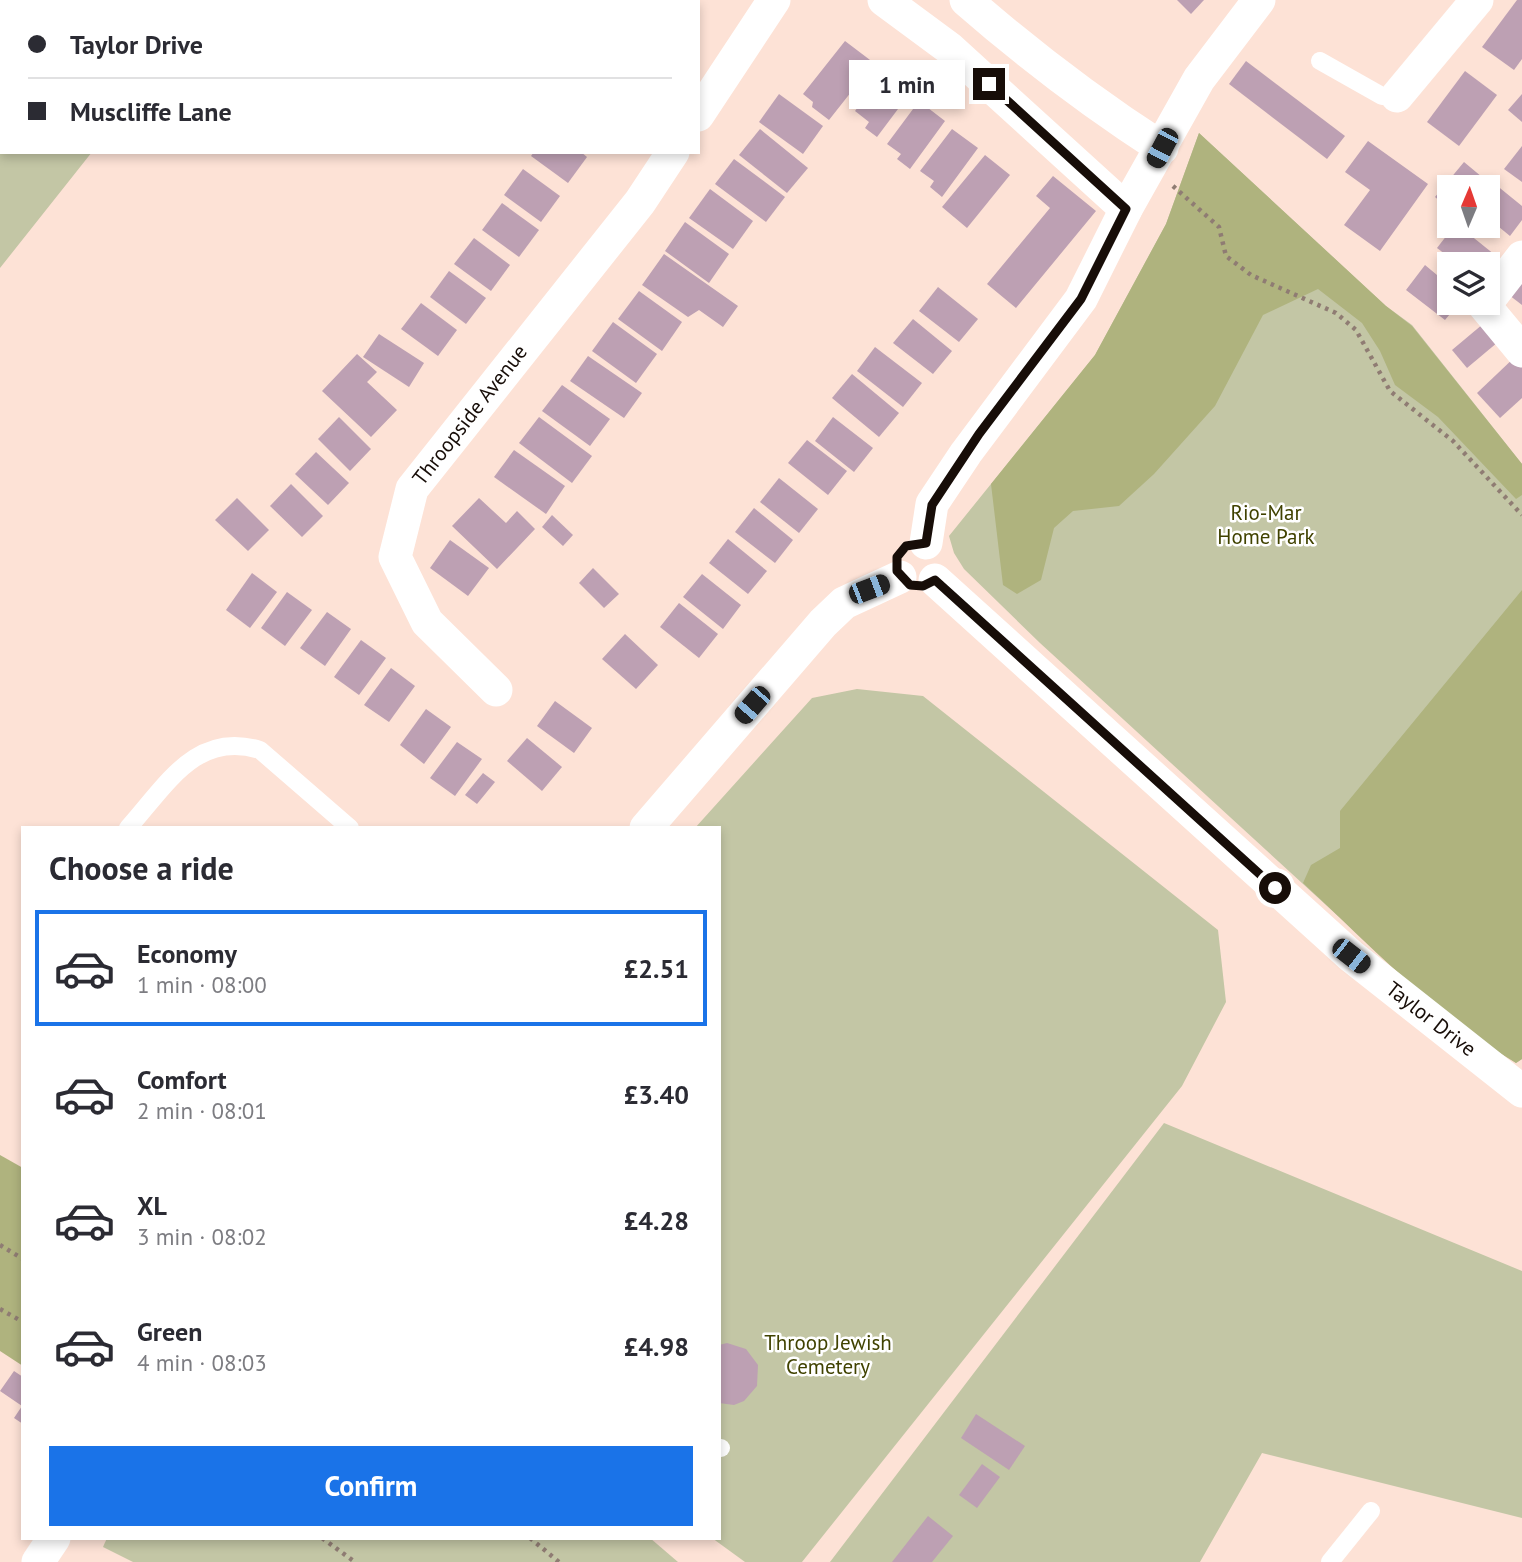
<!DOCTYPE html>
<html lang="en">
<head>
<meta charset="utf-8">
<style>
  body { margin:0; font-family:"PT Sans",sans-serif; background:#f2f2f3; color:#2b2b33; height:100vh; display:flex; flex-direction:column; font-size:26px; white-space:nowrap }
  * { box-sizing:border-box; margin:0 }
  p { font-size:23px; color:#7c7c81 }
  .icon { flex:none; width:38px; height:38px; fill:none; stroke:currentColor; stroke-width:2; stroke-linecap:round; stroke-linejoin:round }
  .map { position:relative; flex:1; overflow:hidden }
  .drawer { position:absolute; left:21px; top:826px; width:700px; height:714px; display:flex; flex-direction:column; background:#fff; border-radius:0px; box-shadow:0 4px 10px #0003 }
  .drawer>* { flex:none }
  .top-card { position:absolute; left:0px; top:0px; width:700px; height:154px; box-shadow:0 4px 10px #0003; display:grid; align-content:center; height:154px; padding:0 28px; background:#fff }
  .needle { width:46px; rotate:2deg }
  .buttons { position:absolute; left:1437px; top:175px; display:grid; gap:14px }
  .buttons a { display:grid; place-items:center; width:63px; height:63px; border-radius:0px; background:#fff; box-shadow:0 4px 10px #0003; font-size:35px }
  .end { position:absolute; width:32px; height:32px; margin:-16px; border:9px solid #170d08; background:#fff; box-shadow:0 0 0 4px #fff }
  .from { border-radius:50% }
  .bubble { position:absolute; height:49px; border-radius:0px; background:#fff; box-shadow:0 4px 10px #0003; font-size:23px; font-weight:700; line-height:49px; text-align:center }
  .car { position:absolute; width:21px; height:42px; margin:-21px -10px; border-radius:9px; box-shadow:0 0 5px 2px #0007; background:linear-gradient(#222 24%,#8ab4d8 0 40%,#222 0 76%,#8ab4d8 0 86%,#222 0) }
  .top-card b { display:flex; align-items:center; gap:24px; height:66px; font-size:26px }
  .top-card b+b { border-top:2px solid #e1e1e2 }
  .top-card i { width:18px; height:18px; background:#2b2b33 }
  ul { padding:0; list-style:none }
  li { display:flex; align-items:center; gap:21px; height:116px; margin:0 14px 10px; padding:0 14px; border:4px solid transparent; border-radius:0px }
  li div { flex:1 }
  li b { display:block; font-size:26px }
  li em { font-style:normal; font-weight:700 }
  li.selected { border-color:#1a73e8 }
  li>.icon { width:63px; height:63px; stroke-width:1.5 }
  h2 { padding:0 28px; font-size:32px; line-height:84px }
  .button { display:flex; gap:14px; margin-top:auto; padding:14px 28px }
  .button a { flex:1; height:80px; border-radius:0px; background:#1a73e8; color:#fff; font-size:28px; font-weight:700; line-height:80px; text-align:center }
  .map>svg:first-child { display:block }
  .green { fill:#c3c6a5 }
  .forest { fill:#afb37e }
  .building { fill:#bda0b3 }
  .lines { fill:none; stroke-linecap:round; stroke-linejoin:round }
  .path { stroke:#8f7c73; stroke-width:4.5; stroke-dasharray:3.5 5; stroke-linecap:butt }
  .service { stroke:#fff; stroke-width:18 }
  .minor { stroke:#fff; stroke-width:33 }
  .route { stroke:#170d08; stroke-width:9 }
  .labels { text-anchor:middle; stroke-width:5; stroke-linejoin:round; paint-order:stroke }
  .street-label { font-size:21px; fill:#170d08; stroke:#fff }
  .park-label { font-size:21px; fill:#404200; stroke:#fff }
</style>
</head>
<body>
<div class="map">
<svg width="1522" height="1562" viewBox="0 0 1522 1562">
  <rect width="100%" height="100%" fill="#fde2d6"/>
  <g class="green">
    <polygon points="0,0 212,0 2,2 2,152 92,152 0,268"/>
    <polygon points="1199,133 1386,306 1412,325 1522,464 1522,1059 1516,1063 1433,1003 1040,643 964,569 954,553 949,536 1095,355 1166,224"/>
    <polygon points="857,689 923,696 1218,930 1226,1002 1182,1086 802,1562 745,1562 712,1538 719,1538 719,828 695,828 812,698"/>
    <polygon points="1164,1123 1522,1271 1522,1518 1262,1453 1200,1562 830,1562"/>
    <polygon points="107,1538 650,1538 678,1562 133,1562 103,1547"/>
  </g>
  <g class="forest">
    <polygon points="1199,133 1386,306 1412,326 1522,464 1522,495 1516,499 1438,417 1395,385 1380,351 1362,323 1318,289 1263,315 1215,406 1154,474 1119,506 1073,511 1054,528 1041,580 1017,594 1003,585 991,484 1095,355 1166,224"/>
    <path d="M1522 590V1059L1516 1063C1436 1016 1371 946 1303 883L1311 865 1340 848V811Z"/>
    <polygon points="0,1155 23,1168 23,1366 0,1351"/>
  </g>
  <g class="building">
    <polygon points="1177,0 1204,0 1191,14"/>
    <polygon points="1517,0 1522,0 1522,59 1514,70 1482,47"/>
    <polygon points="845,41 874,63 829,120 812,107 813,102 803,94"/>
    <polygon points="1246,61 1345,136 1327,159 1229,84"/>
    <polygon points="887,69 913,89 877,137 865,128 869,122 855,111"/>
    <polygon points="1465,71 1497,95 1459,146 1427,122"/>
    <polygon points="779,94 823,126 803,154 759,122"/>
    <polygon points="1522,94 1522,122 1508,110"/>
    <polygon points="919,101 945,121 910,169 897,159 901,154 887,144"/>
    <polygon points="760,129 808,168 787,193 739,155"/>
    <polygon points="952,129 978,148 942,197 930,187 934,181 920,171"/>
    <polygon points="1368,141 1428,184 1380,251 1344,225 1370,190 1345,172"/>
    <polygon points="1522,146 1522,182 1504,169"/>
    <polygon points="534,152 581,152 587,157 568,183 531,156"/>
    <polygon points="985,155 1010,175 967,228 942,207"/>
    <polygon points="734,159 785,197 766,222 715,184"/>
    <polygon points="1464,162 1482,177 1474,187 1449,187 1449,209 1435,197"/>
    <polygon points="523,169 560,196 541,222 504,195"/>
    <polygon points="1053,176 1096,211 1016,308 987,284 1050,208 1036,196"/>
    <polygon points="1490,180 1522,206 1522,220 1510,236 1488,218 1488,187 1484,187"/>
    <polygon points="710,189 753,221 733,249 689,218"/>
    <polygon points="502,203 539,230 519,257 482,230"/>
    <polygon points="685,222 729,254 709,283 665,251"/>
    <polygon points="1454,226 1459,226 1495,255 1487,264 1458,264 1437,248"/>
    <polygon points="474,238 510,265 491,291 454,264"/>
    <polygon points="664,254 738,306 723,327 699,310 688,317 642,285"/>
    <polygon points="1425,265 1449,285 1449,303 1459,303 1445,320 1406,290"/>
    <polygon points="449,271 486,298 466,324 430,297"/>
    <polygon points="1522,278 1522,305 1509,295"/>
    <polygon points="938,287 978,319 959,342 919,311"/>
    <polygon points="639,291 682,322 662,351 618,319"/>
    <polygon points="421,303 457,330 438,356 401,329"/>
    <polygon points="913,319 952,351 933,374 893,343"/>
    <polygon points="613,322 657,354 636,383 592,351"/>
    <polygon points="1483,324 1498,342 1467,368 1452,350"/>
    <polygon points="379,334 424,363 409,387 363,357"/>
    <polygon points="875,347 922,383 903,407 857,371"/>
    <polygon points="357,354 377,372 367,382 397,410 371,437 322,391"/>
    <polygon points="1517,355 1522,361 1522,398 1500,418 1477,393"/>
    <polygon points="588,356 642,393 624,418 570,381"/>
    <polygon points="852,374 899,413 879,437 832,398"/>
    <polygon points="562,385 610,419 590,446 542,411"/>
    <polygon points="339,417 371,449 350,471 318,439"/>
    <polygon points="539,417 592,456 572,483 519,443"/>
    <polygon points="833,417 873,448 854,472 815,441"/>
    <polygon points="807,440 847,471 828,495 788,463"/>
    <polygon points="514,450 565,486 546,514 494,477"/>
    <polygon points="316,452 349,483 328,505 295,474"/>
    <polygon points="779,478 818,509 799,533 760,502"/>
    <polygon points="291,484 323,516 302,537 270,506"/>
    <polygon points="237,498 269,530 248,551 215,520"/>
    <polygon points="479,498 506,523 517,511 535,529 497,569 452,526"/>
    <polygon points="754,508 793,540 775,563 735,532"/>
    <polygon points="552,515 573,535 563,546 542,527"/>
    <polygon points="728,539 767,571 748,594 709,563"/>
    <polygon points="450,540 489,568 468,596 430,568"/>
    <polygon points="593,568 619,594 604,608 579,583"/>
    <polygon points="252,573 277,592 250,628 226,610"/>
    <polygon points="702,574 741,605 723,629 683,597"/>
    <polygon points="287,592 312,610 285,646 261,628"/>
    <polygon points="679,603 718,634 699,658 660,627"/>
    <polygon points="327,612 351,629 325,666 300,648"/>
    <polygon points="625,634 658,665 636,689 602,659"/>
    <polygon points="361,640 386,658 359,695 334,677"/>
    <polygon points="391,668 415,686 389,722 364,705"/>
    <polygon points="555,701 592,728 574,753 537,726"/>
    <polygon points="426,709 451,727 424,764 400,745"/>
    <polygon points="527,738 562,767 542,791 507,761"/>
    <polygon points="457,742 482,759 455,796 430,778"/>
    <polygon points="483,773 495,782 477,804 465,795"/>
    <polygon points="727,1343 746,1349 758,1365 757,1386 744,1401 734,1405 719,1403 719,1345"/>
    <polygon points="14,1371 23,1377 23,1424 14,1418 22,1406 0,1391"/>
    <polygon points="976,1414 1025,1446 1009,1470 961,1438"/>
    <polygon points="982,1464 1000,1477 977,1508 959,1495"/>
    <polygon points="928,1516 953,1536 932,1562 892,1562"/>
  </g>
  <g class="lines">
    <g class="path">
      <polyline points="1173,186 1219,227 1226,256 1251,275 1336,313 1356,330 1390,391 1453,441 1522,515"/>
      <polyline points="0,1245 23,1259"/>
      <polyline points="0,1309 23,1322"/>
      <polyline points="322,1538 355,1562"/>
      <polyline points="530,1538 559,1562"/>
    </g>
    <g class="service">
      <polyline points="1320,61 1382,96 1397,96"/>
      <path d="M128 828C166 786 196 730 260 750L350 828"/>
      <polyline points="719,1448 721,1448"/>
      <polyline points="1330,1562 1371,1511"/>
    </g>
    <g class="minor">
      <polyline points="884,0 949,48 1126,209"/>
      <path d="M966 0C1029 55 1092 103 1162 148"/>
      <polyline points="1397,96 1477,0"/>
      <polyline points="698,115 774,0"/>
      <polyline points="1488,301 1522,257"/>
      <polyline points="1486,303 1484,305 1522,351"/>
      <polyline points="926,543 932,504 966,453 1081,299 1126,209 1199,79 1259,0"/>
      <polyline points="935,580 1351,956 1522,1091"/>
      <polyline points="496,690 427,622 395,557 412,489 640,202 673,152"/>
      <polyline points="646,828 823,623 844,603 900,577"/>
      <polyline points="38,1562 54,1538"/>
    </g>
  </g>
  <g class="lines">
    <polyline class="route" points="989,84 1126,209 1081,299 979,434 932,505 926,543 906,546 897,557 897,571 910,585 923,586 935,580 1275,888"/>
  </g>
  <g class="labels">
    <g class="street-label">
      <text transform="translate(470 415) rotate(-52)" y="7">Throopside Avenue</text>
      <text transform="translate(1431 1019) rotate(38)" y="7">Taylor Drive</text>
    </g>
    <g class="park-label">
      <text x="1266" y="520">Rio-Mar<tspan x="1266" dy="24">Home Park</tspan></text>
      <text x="828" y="1350">Throop Jewish<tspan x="828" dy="24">Cemetery</tspan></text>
    </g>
  </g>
</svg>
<div class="buttons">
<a><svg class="needle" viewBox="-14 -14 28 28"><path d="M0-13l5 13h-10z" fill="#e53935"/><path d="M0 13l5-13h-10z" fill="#7c7c81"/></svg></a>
<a><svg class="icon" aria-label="layers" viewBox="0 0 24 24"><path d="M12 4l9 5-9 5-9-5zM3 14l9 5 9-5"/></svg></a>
</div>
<i class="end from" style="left:1275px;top:888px"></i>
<i class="end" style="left:989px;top:84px"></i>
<div class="bubble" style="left:849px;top:60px;width:116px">1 min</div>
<i class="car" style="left:1162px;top:148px;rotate:208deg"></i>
<i class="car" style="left:869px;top:589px;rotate:69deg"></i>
<i class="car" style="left:752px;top:705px;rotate:221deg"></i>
<i class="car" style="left:1351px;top:956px;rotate:128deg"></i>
<div class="top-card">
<b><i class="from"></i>Taylor Drive</b>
<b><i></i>Muscliffe Lane</b>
</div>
<section class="drawer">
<h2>Choose a ride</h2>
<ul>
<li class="selected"><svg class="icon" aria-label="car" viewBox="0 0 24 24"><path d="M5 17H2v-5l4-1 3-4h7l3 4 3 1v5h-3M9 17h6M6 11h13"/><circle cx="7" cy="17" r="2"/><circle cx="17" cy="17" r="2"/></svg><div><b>Economy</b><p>1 min · 08:00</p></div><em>£2.51</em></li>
<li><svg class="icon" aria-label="car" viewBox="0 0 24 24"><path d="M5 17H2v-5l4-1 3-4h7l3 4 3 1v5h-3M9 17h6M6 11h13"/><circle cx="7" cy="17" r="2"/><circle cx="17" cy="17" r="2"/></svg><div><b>Comfort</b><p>2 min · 08:01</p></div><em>£3.40</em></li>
<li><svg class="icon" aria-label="car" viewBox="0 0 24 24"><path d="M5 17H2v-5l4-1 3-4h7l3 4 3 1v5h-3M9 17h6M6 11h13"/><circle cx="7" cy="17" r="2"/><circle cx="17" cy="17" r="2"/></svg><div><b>XL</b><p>3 min · 08:02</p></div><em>£4.28</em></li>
<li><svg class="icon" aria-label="car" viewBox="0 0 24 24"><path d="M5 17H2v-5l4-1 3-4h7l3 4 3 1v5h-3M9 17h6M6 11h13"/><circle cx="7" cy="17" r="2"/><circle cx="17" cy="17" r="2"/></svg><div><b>Green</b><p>4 min · 08:03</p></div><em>£4.98</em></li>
</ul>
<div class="button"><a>Confirm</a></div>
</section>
</div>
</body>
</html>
